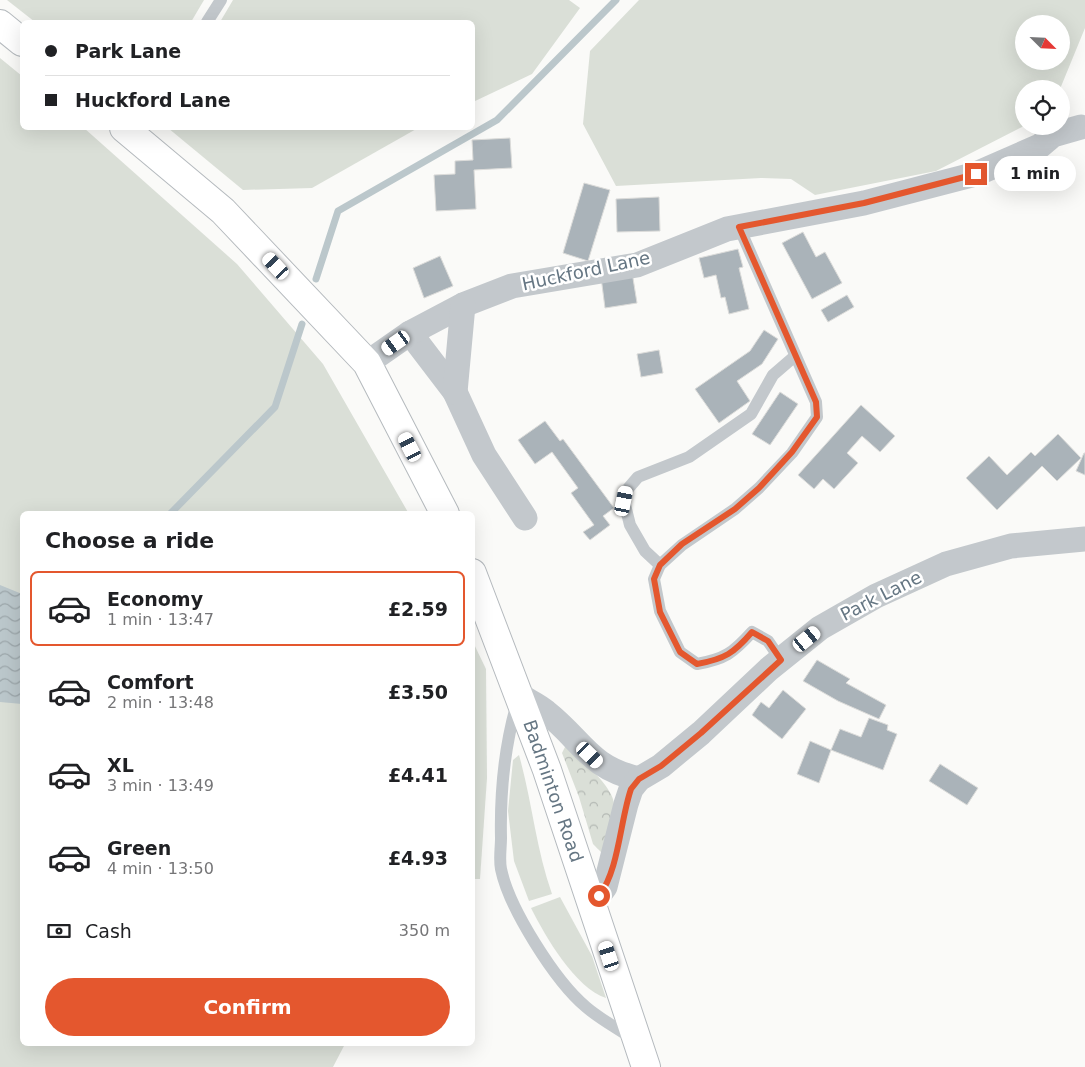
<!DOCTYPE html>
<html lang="en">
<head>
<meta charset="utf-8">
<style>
  body { margin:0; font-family:"DejaVu Sans",sans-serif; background:#f2f2f2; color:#202124; height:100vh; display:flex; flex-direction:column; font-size:19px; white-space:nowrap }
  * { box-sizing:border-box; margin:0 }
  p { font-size:16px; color:#757577 }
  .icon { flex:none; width:28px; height:28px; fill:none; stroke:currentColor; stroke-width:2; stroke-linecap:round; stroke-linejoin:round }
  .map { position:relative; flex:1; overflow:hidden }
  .details { position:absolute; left:20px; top:511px; width:455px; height:535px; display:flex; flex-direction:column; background:#fff; border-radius:8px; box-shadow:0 5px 20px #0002 }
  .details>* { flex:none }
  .guide { position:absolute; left:20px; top:20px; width:455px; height:110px; border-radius:8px; box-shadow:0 5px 20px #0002; display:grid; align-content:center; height:110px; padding:0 25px; background:#fff }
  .needle { width:32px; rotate:114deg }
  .buttons { position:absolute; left:1015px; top:15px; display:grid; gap:10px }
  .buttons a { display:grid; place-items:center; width:55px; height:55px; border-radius:50%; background:#fff; box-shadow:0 5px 20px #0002; font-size:25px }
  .end { position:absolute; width:22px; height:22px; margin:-11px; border:6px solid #e4572e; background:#fff; box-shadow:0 0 0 2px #fff }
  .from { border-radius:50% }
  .bubble { position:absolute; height:35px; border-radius:18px; background:#fff; box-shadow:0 5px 20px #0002; font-size:16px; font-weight:800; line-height:35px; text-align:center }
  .car { position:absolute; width:15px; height:30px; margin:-15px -8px; border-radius:6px; box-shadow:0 0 4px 1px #0007; background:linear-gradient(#fff 24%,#345 0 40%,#fff 0 76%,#345 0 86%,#fff 0) }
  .guide b { display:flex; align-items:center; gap:18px; height:48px; font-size:19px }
  .guide b+b { border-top:1px solid #e0e0e0 }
  .guide i { width:12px; height:12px; background:#202124 }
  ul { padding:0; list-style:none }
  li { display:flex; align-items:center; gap:15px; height:75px; margin:0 10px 8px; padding:0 15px; border:2px solid transparent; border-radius:8px }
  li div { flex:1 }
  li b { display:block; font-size:19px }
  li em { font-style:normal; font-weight:800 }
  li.active { border-color:#e4572e }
  li>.icon { width:45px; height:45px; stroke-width:1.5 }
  h2 { padding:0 25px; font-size:22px; line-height:60px }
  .pay { display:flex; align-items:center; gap:12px; height:55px; padding:0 25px; font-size:19px }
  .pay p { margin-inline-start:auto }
  .primary-button { display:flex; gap:10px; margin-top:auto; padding:10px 25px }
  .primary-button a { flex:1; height:58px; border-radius:30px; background:#e4572e; color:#fff; font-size:20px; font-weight:800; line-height:58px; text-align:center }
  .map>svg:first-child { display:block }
  .green { fill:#dadfd7; fill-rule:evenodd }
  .forest { fill:url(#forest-crowns) }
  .water { fill:url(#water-waves) }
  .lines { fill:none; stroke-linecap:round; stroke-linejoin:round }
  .stream { stroke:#bbc7cb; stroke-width:7 }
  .building { fill:#aab3b9; stroke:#dcdcda }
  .primary-casing { stroke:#b5babe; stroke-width:30 }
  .lane { stroke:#c3c8cc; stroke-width:12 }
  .street { stroke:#c3c8cc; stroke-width:25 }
  .primary { stroke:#fff; stroke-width:28 }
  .route { stroke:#e4572e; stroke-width:6 }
  .labels { text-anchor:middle; stroke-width:5; stroke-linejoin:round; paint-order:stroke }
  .street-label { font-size:18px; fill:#657683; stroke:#fff }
</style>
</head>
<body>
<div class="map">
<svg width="1085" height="1067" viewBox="0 0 1085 1067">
  <defs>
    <pattern id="forest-crowns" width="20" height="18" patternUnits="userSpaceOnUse" patternTransform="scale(1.25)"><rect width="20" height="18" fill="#dadfd7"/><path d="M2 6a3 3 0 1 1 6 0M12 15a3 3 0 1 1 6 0" fill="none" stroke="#b4b9b4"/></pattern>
    <pattern id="water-waves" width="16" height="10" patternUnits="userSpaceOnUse" patternTransform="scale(1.25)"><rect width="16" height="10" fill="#bbc7cb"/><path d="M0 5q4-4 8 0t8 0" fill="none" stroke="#9ca6aa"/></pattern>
  </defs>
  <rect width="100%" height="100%" fill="#fafaf8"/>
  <g class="green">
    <polygon points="7,0 204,0 191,22 35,22"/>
    <polygon points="233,0 569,0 580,8 532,74 473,102 472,22 220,22"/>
    <path d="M639 0H1085V28L1060 89H1024V126L936 171 815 195 791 179 761 178 616 186 583 124 590 51ZM1024 24H1061V61H1024Z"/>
    <polygon points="0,58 22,76 22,128 84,128 237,264 323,364 409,514 22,514 22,1044 345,1044 333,1067 0,1067"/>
    <polygon points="168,128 418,128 312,188 243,190"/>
    <polygon points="472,640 486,669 487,778 480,879 472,879"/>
    <path d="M519 755C532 801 536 849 552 894L529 901 514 861 508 811 513 760Z"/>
    <path d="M560 897 592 956 606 998C575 988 545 936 531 908Z"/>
  </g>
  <path class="forest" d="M566 745C579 758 613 786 614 804 615 818 606 839 602 853L593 844 579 797 562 753Z"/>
  <polygon class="water" points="0,585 22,594 22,704 0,702"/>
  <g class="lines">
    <g class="stream">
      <polyline points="316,279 338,211 497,120 616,0"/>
      <polyline points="170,514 275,407 302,324"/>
    </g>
  </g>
  <g class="building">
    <polygon points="510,138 512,168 474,170 476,209 436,211 434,175 455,174 455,161 473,160 472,140"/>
    <polygon points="584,183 610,190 588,261 563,253"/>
    <polygon points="659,197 660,231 617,232 616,199"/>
    <polygon points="803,232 816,257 825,252 842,283 812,299 782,243"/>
    <polygon points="738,249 743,267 739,268 749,309 729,314 725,297 721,298 716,275 704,278 699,258"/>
    <polygon points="440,256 453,286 424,298 413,268"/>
    <polygon points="632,272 637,303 605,308 601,277"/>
    <polygon points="847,295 854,307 828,322 821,310"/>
    <polygon points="764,330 778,339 762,364 737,381 750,401 719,423 695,389 750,351"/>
    <polygon points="659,350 663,373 641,377 637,354"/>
    <polygon points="780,392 798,404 770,445 752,434"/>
    <polygon points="861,405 895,436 880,452 862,436 847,453 858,463 834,489 823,479 814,489 798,475"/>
    <polygon points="545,421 560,441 563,439 614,508 603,516 610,525 590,540 583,532 594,525 571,493 578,488 552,452 535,464 518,440"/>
    <polygon points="1058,434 1081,458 1057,481 1042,466 997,510 966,478 989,456 1007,475 1031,452 1035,456"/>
    <polygon points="1084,453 1085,453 1085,475 1076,471"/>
    <polygon points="817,660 850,679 846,683 886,705 879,719 838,701 803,681"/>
    <polygon points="783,690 806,709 782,739 752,715 761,702 769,708"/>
    <polygon points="869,718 888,725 887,730 897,734 883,770 831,750 840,729 861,737"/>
    <polygon points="810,741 831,750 819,783 797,774"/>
    <polygon points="940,764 978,788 967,805 929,781"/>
  </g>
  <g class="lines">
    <g class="primary-casing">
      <g id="primary">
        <polyline points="0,24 22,42"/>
        <polyline points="124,128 223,211 367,363 445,514"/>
        <polyline points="472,573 547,770 646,1067"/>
      </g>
    </g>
    <g class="lane">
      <polyline points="207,22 221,0"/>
      <path d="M739 227 816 402 817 417 792 453 759 488 735 509 682 545 660 565 654 579 660 611 680 652 697 664C725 659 733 653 752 632L768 641 781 660"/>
      <polyline points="660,565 645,551 630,525 624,501 626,491 638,477 689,457 751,414 773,375 795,356"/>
      <path d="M517 703C504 748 500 792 501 838 501 848 499 859 501 869 509 908 555 981 586 1007 600 1019 617 1028 633 1039"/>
    </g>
    <g class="street">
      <polyline points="410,333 455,392 484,455 525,518"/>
      <polyline points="367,363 410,333 463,305 512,286 637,265 727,229 864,203 976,174 1040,146 1053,135 1081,127"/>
      <polyline points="455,392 463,305"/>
      <path d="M519 695C528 701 538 705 546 712 583 741 588 767 639 779"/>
      <polyline points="592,905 605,887 626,804 631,789 639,779 661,766 701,733 769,669 820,628 876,596 946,564 1011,546 1085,539"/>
    </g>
    <use href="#primary" class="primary"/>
  </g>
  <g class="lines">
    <path class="route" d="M599 896C619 870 620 821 631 789L639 779 661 766 701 733 781 660 768 641 752 632C734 653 725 659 697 664L680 652 660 612 654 579 660 565 682 544 735 509 759 488 792 452 817 417 816 402 739 227 864 203 976 174"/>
  </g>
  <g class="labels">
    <g class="street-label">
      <text transform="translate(586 271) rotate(-12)" y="6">Huckford Lane</text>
      <text transform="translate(881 596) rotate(-27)" y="6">Park Lane</text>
      <text transform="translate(553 791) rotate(71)" y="6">Badminton Road</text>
    </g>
  </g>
</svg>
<div class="buttons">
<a><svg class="needle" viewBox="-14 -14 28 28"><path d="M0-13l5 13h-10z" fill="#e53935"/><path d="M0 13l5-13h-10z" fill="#757577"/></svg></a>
<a><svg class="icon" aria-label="locate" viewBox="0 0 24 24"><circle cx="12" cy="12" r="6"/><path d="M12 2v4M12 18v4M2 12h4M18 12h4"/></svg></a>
</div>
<i class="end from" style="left:599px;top:896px"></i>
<i class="end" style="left:976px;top:174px"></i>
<div class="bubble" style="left:994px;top:156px;width:82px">1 min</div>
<i class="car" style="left:276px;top:266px;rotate:317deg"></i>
<i class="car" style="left:396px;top:343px;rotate:235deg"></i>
<i class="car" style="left:410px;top:447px;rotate:333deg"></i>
<i class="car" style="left:624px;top:501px;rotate:11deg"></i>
<i class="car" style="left:807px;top:639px;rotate:51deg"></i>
<i class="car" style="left:590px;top:755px;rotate:134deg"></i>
<i class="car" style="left:609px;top:956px;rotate:342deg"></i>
<div class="guide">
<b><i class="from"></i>Park Lane</b>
<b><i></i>Huckford Lane</b>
</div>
<section class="details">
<h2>Choose a ride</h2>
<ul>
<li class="active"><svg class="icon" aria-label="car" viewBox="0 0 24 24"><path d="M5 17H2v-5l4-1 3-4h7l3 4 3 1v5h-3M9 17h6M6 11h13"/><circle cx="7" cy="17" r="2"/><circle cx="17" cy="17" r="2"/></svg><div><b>Economy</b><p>1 min · 13:47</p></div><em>£2.59</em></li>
<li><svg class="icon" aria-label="car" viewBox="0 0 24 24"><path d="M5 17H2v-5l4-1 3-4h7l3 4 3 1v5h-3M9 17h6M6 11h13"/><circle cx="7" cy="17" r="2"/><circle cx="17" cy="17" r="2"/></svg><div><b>Comfort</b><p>2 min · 13:48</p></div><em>£3.50</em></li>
<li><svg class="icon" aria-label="car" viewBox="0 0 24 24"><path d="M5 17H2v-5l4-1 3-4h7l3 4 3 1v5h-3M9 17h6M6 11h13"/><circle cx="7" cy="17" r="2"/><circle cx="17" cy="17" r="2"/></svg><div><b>XL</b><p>3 min · 13:49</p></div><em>£4.41</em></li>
<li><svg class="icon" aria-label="car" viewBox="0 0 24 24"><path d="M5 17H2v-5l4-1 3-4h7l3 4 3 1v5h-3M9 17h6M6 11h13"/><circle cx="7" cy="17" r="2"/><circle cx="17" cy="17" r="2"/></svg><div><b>Green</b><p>4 min · 13:50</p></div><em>£4.93</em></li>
</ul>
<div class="pay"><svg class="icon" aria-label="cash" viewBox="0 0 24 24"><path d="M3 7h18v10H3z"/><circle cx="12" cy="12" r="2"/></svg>Cash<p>350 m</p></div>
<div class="primary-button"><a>Confirm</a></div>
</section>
</div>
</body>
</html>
